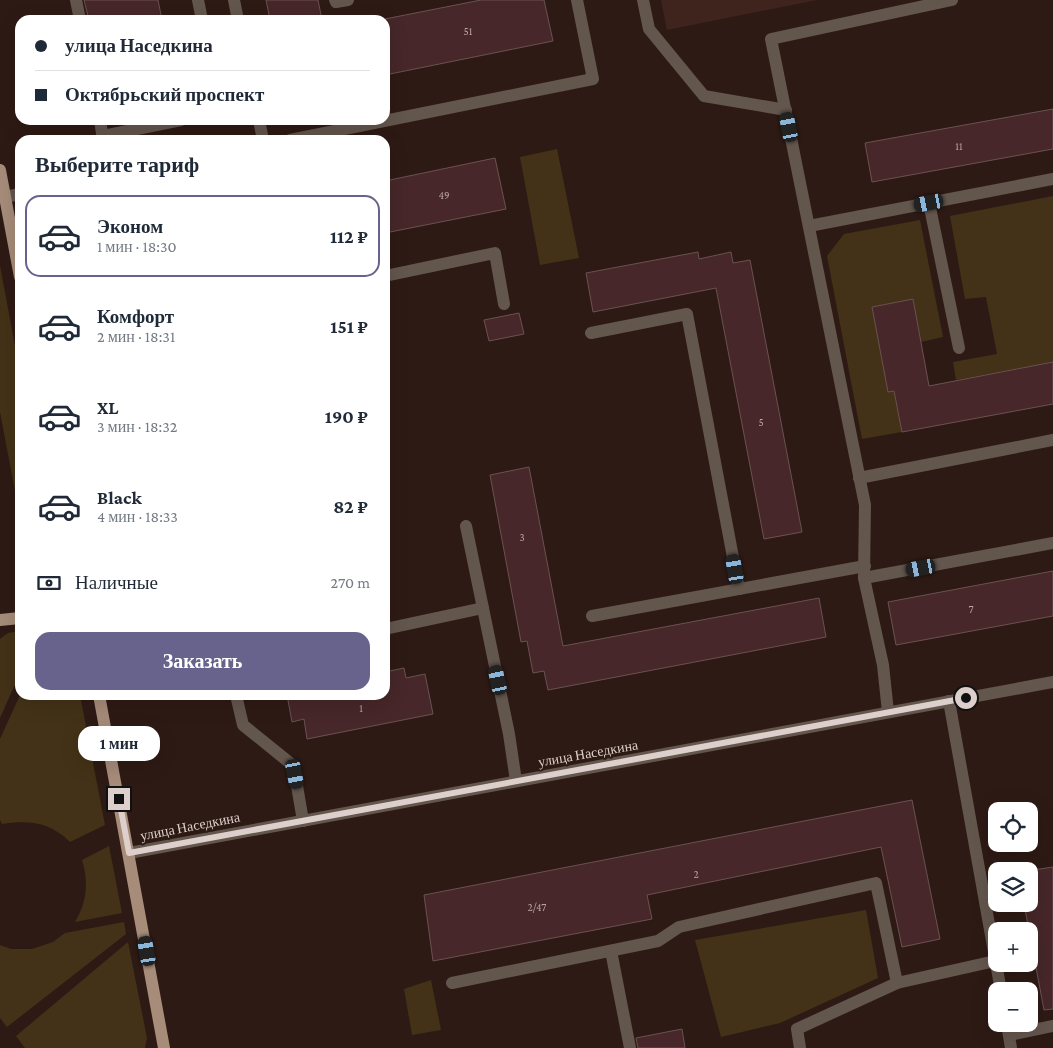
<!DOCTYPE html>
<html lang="ru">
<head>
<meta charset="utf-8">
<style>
  body { margin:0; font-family:"Crimson Pro",serif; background:#f6f6f7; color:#1f2937; height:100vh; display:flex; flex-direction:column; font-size:19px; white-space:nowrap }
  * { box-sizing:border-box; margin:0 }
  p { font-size:16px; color:#747a83 }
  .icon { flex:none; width:28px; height:28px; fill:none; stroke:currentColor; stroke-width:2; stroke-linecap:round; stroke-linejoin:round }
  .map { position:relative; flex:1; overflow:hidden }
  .sheet { position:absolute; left:15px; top:135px; width:375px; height:565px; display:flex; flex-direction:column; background:#fff; border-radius:15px; box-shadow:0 5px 20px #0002 }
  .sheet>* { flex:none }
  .banner { position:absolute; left:15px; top:15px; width:375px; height:110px; border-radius:15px; box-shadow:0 5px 20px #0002; display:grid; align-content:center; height:110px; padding:0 20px; background:#fff }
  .buttons { position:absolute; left:988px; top:802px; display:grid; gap:10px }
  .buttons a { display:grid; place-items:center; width:50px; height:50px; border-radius:10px; background:#fff; box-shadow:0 5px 20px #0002; font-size:25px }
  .end { position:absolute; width:22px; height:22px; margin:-11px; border:6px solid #ddcfcb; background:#111; box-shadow:0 0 0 2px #111 }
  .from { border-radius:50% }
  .bubble { position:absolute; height:35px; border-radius:15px; background:#fff; box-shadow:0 5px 20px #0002; font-size:16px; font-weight:700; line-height:35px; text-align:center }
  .car { position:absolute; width:15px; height:30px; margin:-15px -8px; border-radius:6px; box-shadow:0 0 4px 1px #0007; background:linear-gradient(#222 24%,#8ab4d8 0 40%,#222 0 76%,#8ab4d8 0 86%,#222 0) }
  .banner b { display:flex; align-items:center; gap:18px; height:48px; font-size:19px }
  .banner b+b { border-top:1px solid #e0e1e3 }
  .banner i { width:12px; height:12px; background:#1f2937 }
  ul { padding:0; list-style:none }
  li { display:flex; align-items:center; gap:15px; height:82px; margin:0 10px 8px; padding:0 10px; border:2px solid transparent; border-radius:15px }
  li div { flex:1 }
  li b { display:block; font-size:19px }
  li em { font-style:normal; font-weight:700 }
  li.on { border-color:#67638c }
  li>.icon { width:45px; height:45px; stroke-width:1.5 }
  h2 { padding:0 20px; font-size:22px; line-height:60px }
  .pay { display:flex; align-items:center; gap:12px; height:55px; padding:0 20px; font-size:19px }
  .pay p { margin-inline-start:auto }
  .button { display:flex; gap:10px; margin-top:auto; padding:10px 20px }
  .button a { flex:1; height:58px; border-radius:15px; background:#67638c; color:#fff; font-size:20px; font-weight:700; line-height:58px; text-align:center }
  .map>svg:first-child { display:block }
  .built { fill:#3e241c }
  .green { fill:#433217 }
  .building { fill:#472729; stroke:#6b5252 }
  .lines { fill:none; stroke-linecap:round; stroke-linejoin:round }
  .service { stroke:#63564d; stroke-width:12 }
  .minor { stroke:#63564d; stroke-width:12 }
  .primary { stroke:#a68c79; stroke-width:12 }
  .route { stroke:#ddcfcb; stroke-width:6 }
  .labels { text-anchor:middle; stroke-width:4; stroke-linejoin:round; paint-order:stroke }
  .number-label { font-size:11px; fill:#b8a5a2 }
  .street-label { font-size:14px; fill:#ddcfcb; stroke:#2e1a14 }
</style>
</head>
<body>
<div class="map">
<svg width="1053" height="1048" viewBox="0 0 1053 1048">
  <rect width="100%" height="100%" fill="#2e1a14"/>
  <polygon class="built" points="661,0 817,0 667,30"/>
  <g class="green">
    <polygon points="557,149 579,258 540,265 520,157"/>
    <polygon points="1053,196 1053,362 956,380 953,362 997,354 986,297 965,299 950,216"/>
    <polygon points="920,220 943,337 921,342 913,299 872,307 888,392 894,391 902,432 862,439 827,256 844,234"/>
    <polygon points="0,266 20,372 20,490 15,491 0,412"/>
    <polygon points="20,631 20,673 0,718 0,639 8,633"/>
    <path d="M20 695H80L105 825 70 842C50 822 29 820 2 824L0 820V739Z"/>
    <path d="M109 846 122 913 75 922C87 902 89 882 82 860Z"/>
    <polygon points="866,910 878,978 780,1023 721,1037 695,940"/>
    <polygon points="124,922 126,934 7,1027 0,1018 0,945 11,949 32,949 53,942 65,933"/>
    <polygon points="128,942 147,1038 145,1048 25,1048 16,1036"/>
    <polygon points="431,980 441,1030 412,1035 404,989"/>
  </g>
  <g class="building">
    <polygon points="84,0 158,0 162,20 89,20"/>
    <polygon points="266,0 318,0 322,20 270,20"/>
    <polygon points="481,0 544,0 553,41 385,75 385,19"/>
    <polygon points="1053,109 1053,149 872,182 865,143"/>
    <polygon points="495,158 506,209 385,233 385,181"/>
    <polygon points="698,252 699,259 731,252 733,263 750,260 802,532 764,539 716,288 593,312 586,273"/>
    <polygon points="913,299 929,386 1053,362 1053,404 902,432 894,391 888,392 872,307"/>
    <polygon points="519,313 524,334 489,341 484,320"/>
    <polygon points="529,467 563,646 819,598 826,637 548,690 544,671 533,673 527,641 521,642 490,475"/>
    <polygon points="1053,571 1053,616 896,645 888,602"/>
    <polygon points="404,668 406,678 425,674 433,714 307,739 304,719 292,722 287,695 385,695 385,672"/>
    <polygon points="912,800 940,939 902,947 881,847 647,895 652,919 433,961 424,895"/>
    <polygon points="1053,867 1053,1009 1044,1010 1024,904 1029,904 1029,871 1027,871"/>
    <polygon points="682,1029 685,1048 638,1048 636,1038"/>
  </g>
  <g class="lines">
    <g class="service">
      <polyline points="76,0 80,20"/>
      <polyline points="198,0 202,20"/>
      <polyline points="234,0 238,20"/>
      <polyline points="335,0 336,2 348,0"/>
      <polyline points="643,0 649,29 704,96 786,110"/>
      <polyline points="100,120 103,140"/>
      <polyline points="259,120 263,140"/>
      <polyline points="103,136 181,120"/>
      <polyline points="290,140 593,79 577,0"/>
      <polyline points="5,197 20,194"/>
      <polyline points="929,203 959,348"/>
      <polyline points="809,226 1053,179"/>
      <polyline points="385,276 495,253 504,304"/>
      <polyline points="591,333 687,314 739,589"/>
      <polyline points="859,478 1053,440"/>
      <polyline points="466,526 509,734 516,781"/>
      <polyline points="864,578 1053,543"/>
      <polyline points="592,616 865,566"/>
      <polyline points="385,629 483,608"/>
      <polyline points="236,695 243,725 290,763 295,774 303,821"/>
      <polyline points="949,701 1001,991"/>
      <polyline points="888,712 883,665 864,578 865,505 771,39 952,0"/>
      <polyline points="611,951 630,1048"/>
      <polyline points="452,983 658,941 679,927 876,883 897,983 995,961"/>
      <polyline points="1007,1024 1011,1048"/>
      <polyline points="1009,1035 1053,1026"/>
      <polyline points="800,1048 797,1029 897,983"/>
    </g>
    <polyline class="minor" points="129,853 1053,682"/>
    <g class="primary">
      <polyline points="0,170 20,277"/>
      <polyline points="0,620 20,618"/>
      <polyline points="99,695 164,1048"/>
    </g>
  </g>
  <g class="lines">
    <polyline class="route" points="119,799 129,853 966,698"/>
  </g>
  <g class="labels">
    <g class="number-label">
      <text x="468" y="35">51</text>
      <text x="959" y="150">11</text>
      <text x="444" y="199">49</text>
      <text x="761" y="426">5</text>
      <text x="522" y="541">3</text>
      <text x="971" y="613">7</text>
      <text x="361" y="712">1</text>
      <text x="696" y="878">2</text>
      <text x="537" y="911">2/47</text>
    </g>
    <g class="street-label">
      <text transform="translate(588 753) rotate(-10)" y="5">улица Наседкина</text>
      <text transform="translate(190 826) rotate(-11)" y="5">улица Наседкина</text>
    </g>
  </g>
</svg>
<div class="buttons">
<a><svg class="icon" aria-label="locate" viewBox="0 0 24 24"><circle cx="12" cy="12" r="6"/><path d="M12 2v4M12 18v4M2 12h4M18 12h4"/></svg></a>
<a><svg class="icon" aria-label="layers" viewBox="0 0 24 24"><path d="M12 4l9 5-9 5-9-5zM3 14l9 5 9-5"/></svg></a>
<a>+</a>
<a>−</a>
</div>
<i class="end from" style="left:966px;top:698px"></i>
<i class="end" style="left:119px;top:799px"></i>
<div class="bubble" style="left:78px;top:726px;width:82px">1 мин</div>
<i class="car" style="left:789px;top:127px;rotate:349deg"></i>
<i class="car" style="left:929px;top:203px;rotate:259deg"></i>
<i class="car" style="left:921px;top:568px;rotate:259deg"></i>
<i class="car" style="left:735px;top:569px;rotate:350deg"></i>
<i class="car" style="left:498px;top:680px;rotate:348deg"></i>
<i class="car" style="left:295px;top:774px;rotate:169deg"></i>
<i class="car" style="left:147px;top:951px;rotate:350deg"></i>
<div class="banner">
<b><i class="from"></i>улица Наседкина</b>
<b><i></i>Октябрьский проспект</b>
</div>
<section class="sheet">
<h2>Выберите тариф</h2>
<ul>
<li class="on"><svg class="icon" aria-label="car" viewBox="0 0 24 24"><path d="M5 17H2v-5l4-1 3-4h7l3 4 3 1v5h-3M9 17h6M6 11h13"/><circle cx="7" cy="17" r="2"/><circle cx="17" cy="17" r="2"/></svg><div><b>Эконом</b><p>1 мин · 18:30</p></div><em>112 ₽</em></li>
<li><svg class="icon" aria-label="car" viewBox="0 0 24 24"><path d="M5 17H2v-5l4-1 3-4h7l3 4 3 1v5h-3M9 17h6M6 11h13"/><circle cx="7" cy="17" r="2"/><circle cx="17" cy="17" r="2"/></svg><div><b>Комфорт</b><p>2 мин · 18:31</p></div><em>151 ₽</em></li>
<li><svg class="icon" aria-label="car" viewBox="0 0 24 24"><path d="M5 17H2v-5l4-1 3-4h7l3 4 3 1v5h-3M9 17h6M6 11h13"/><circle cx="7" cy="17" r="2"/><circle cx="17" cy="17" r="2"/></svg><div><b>XL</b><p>3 мин · 18:32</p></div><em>190 ₽</em></li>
<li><svg class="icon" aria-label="car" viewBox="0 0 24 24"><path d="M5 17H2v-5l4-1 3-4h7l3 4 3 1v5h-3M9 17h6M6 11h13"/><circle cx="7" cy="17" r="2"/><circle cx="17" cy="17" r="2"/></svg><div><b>Black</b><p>4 мин · 18:33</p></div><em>82 ₽</em></li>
</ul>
<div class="pay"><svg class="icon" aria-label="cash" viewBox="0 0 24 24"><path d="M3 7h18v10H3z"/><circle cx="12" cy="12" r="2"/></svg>Наличные<p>270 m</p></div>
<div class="button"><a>Заказать</a></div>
</section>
</div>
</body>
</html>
